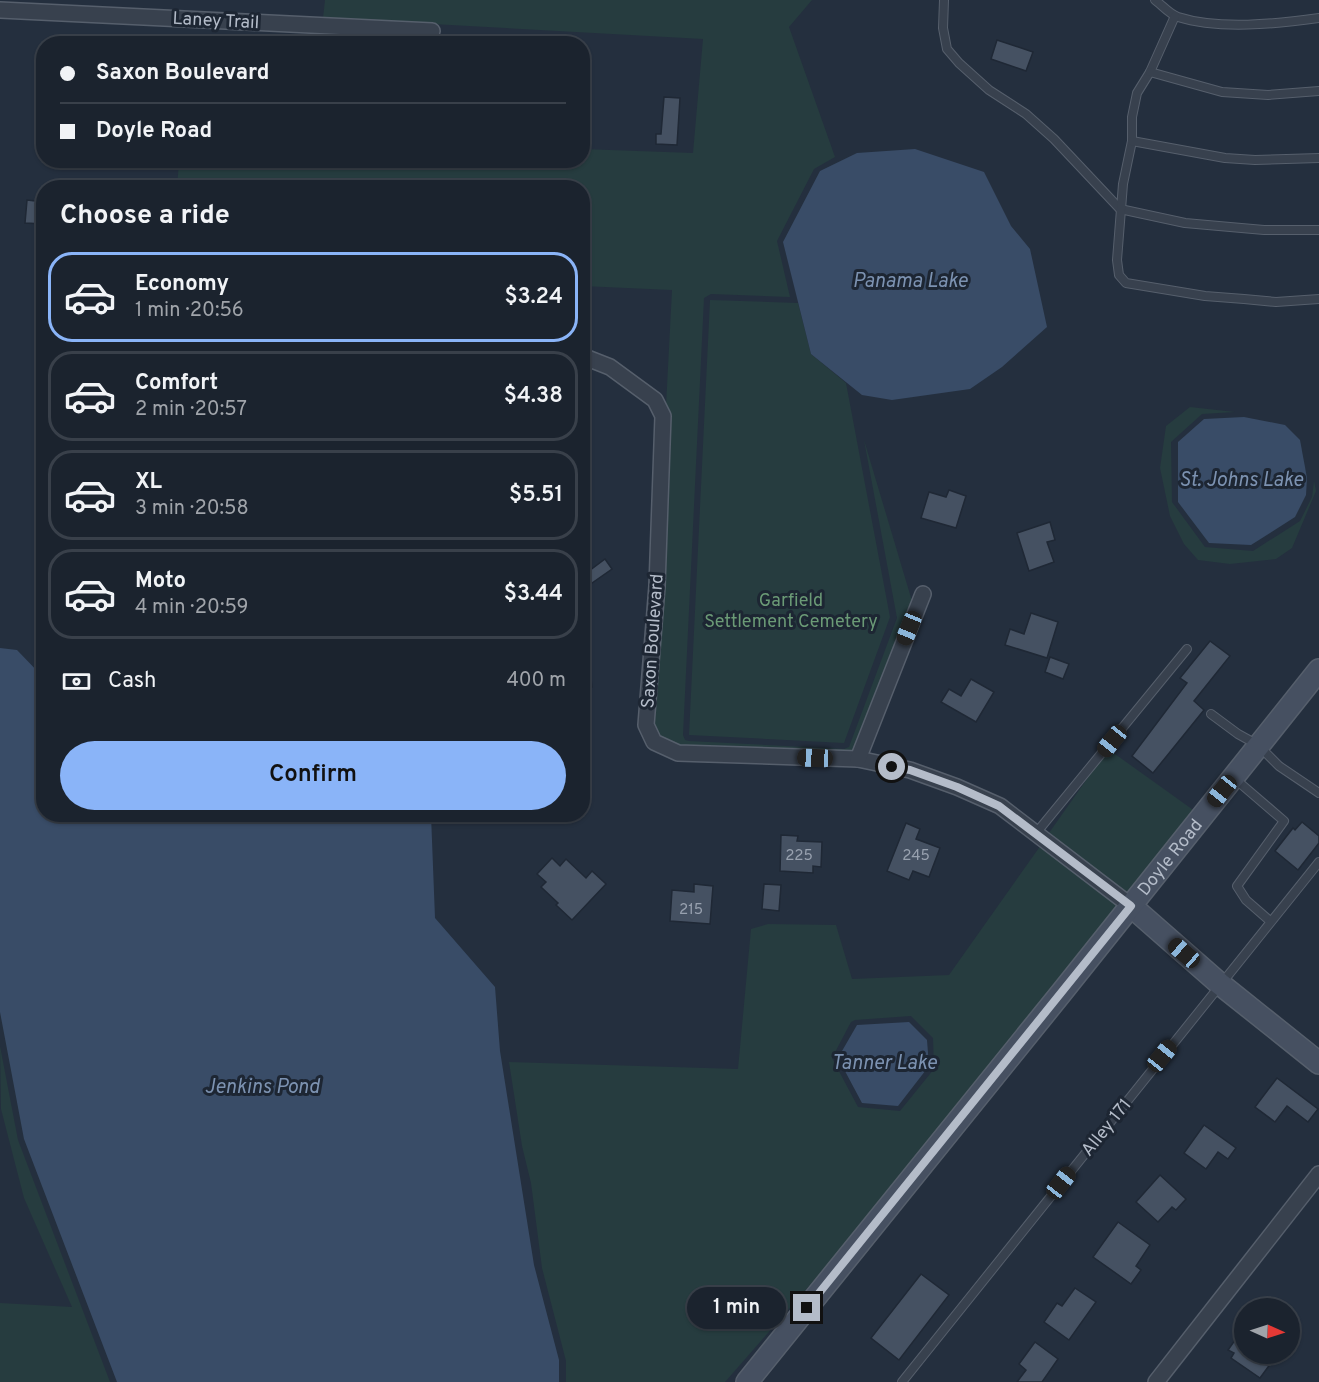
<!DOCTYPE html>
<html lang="en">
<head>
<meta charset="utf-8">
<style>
  body { margin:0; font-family:Overpass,sans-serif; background:#242b36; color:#f1f3f6; height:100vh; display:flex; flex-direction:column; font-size:22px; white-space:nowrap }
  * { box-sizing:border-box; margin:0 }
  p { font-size:20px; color:#a0a4aa }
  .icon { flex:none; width:33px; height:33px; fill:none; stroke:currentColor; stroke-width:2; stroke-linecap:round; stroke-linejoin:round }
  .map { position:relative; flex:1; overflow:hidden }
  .details { position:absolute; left:36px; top:180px; width:554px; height:642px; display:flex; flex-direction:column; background:#1b232e; border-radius:24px; box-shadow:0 2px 4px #0004,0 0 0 2px #39404a }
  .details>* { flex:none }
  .guide { position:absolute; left:36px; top:36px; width:554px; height:132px; border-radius:24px; box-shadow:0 2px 4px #0004,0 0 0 2px #39404a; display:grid; align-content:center; height:132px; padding:0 24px; background:#1b232e }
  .needle { width:39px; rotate:93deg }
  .buttons { position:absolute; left:1234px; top:1298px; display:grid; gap:12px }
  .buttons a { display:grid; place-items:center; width:66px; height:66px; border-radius:50%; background:#1b232e; box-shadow:0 2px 4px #0004,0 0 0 2px #39404a; font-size:30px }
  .end { position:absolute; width:27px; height:27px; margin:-14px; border:8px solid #b4bcc9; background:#111; box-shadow:0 0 0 3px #111 }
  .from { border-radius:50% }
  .bubble { position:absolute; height:42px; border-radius:21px; background:#1b232e; box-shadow:0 2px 4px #0004,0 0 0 2px #39404a; font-size:20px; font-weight:600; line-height:42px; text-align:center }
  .car { position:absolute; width:18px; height:36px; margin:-18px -9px; border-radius:8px; box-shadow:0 0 4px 2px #0007; background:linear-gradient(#222 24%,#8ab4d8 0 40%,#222 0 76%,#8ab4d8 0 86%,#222 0) }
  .guide b { display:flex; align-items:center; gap:21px; height:57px; font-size:22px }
  .guide b+b { border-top:2px solid #39404a }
  .guide i { width:15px; height:15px; background:#f1f3f6 }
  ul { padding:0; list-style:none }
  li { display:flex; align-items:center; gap:18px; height:90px; margin:0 12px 9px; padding:0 12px; border:3px solid #39404a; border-radius:24px }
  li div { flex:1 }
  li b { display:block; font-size:22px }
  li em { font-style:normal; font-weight:600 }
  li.current { border-color:#8ab4f8 }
  li>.icon { width:54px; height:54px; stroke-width:1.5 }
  h2 { padding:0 24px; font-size:27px; line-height:72px }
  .pay { display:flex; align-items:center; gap:15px; height:66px; padding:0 24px; font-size:22px }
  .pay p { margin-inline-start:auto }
  .button { display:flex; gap:12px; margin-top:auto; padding:12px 24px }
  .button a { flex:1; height:69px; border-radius:36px; background:#8ab4f8; color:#111; font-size:24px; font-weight:600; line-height:69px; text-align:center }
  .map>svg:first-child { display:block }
  .green { fill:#263c3f; fill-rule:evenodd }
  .water { fill:#394c67 }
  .building { fill:#455162; stroke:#1f2835; stroke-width:1.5 }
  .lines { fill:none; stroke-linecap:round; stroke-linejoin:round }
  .service-casing { stroke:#565f6c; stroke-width:10 }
  .minor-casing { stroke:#565f6c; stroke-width:18 }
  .secondary-casing { stroke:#565f6c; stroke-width:24 }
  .service { stroke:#38414e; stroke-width:8 }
  .minor { stroke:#38414e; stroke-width:15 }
  .secondary { stroke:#465061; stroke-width:21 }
  .route { stroke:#b4bcc9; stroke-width:8 }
  .labels { text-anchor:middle; stroke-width:6; stroke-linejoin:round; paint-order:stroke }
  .number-label { font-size:15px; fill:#98a1af }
  .street-label { font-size:18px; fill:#b4bcc9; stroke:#1d2633 }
  .park-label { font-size:18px; fill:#6b9a76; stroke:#1d2633 }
  .water-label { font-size:20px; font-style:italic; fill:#7c92b1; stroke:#1d2633 }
</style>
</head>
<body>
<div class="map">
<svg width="1319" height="1382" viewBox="0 0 1319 1382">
  <rect width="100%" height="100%" fill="#242f3e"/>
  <g class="green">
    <polygon points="325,0 812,0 789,27 835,157 814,169 777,241 790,297 711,294 704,298 683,735 685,740 689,741 844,749 849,747 897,618 864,440 912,601 853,752 680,746 660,737 654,724 664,586 671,416 666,406 672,290 582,286 582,188 177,188 179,161 582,160 582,149 693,153 703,39 323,18"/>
    <polygon points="710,300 798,303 811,354 846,383 890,617 844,743 689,735"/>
    <polygon points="1190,407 1235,412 1202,414 1171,442 1172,502 1205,547 1253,551 1300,521 1312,497 1314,481 1316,491 1292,548 1276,559 1230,564 1198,560 1184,544 1170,516 1160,468 1166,426"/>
    <polygon points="1108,749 1196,812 1129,896 1049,833"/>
    <path d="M1041 845 1121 907 1087 949 1039 1002 965 1100 879 1206 725 1382H566V1361L542 1268 531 1183 522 1146 509 1062 738 1069 751 929 768 924 836 925 852 979 949 975ZM911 1016 933 1038 934 1069 900 1111 858 1107 832 1058 851 1022 855 1020Z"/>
    <polygon points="0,1046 18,1140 110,1382 0,1382 0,1303 72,1307 24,1198 1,1109"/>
  </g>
  <g class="water">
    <polygon points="915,149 984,172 1011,226 1030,249 1047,327 1002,367 970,389 892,400 862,395 811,354 783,242 820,171 857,153"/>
    <polygon points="1244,417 1285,425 1300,440 1307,478 1306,495 1295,517 1251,545 1209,543 1178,502 1178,442 1204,419"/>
    <polygon points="0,648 17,650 43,677 44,814 431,815 435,918 495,987 500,1051 534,1265 559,1360 559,1382 117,1382 24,1139 0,1012"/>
    <polygon points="909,1022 927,1040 929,1066 898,1106 862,1103 838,1058 857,1025"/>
  </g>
  <g class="building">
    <polygon points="997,40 1033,52 1026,71 991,59"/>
    <polygon points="664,97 680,98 677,145 656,144 656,134 661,134"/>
    <polygon points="27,200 44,202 44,224 25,223"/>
    <polygon points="949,490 966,496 956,528 921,518 929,492 946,497"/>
    <polygon points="1050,522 1055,540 1047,542 1054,562 1029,571 1017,533"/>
    <polygon points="605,559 612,569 592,583 585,574"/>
    <polygon points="1031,613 1058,622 1047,658 1005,645 1010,629 1024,634"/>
    <polygon points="1210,641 1230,656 1194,701 1204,710 1153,773 1132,756 1187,683 1180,678"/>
    <polygon points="1050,657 1069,664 1063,679 1045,672"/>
    <polygon points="582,658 588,658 592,687 582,689"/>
    <polygon points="971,679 994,692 976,722 941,702 949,689 961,696"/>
    <polygon points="1302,822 1319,836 1319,843 1298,870 1275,851 1293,828 1295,830"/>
    <polygon points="906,823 920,829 916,839 940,848 929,877 913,871 909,880 887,871"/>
    <polygon points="781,835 798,836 797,841 822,842 821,867 813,866 813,873 780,871"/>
    <polygon points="552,858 560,866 566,859 586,878 592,871 606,884 572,920 556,905 558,903 541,887 546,882 537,874"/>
    <polygon points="694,884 713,886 710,924 670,921 672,890 694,892"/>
    <polygon points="764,884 781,885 779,911 762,909"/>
    <polygon points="1277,1078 1318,1109 1308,1122 1287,1106 1275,1122 1255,1107"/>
    <polygon points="1204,1125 1236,1148 1228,1159 1218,1152 1206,1169 1184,1153"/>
    <polygon points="1160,1175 1186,1199 1176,1210 1172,1207 1158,1222 1136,1202"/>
    <polygon points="1118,1222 1150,1245 1136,1266 1141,1270 1131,1284 1093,1257"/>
    <polygon points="921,1274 949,1295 899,1360 871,1338"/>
    <polygon points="1075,1288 1096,1302 1069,1340 1044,1322 1057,1303 1062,1306"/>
    <polygon points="1245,1326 1245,1353 1257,1353 1271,1363 1260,1378 1231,1358 1234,1353 1228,1350"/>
    <polygon points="1035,1342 1058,1359 1042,1382 1017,1382 1026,1370 1019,1364"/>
  </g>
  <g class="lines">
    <g class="service-casing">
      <g id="service">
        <polyline points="944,0 943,28 947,49 959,63 989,90 1026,114 1054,139 1120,209 1185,223 1264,230 1319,230"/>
        <path d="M1155 0C1162 5 1169 14 1178 17 1219 30 1276 24 1319 18"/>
        <polyline points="1175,16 1150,72 1137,93 1132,117 1132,141 1123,184 1117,260 1119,275 1126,283 1205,296 1244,299 1276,302 1319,299"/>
        <polyline points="1150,72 1222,92 1268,95 1319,91"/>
        <polyline points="1132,141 1225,158 1255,160 1319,158"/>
        <polyline points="1211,714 1238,734 1258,745 1279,766 1319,793"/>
        <polyline points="1234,778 1284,821 1237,886 1246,900 1270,921"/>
        <polyline points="1037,832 1187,649"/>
        <polyline points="902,1382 1319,862"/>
      </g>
    </g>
    <g class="minor-casing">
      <g id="minor">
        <polyline points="0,10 432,31"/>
        <polyline points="582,356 610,367 655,400 663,416 657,586 646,725 654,742 678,753 858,759 910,770 957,787 1000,806 1131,906"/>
        <polyline points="858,759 923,594"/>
        <polyline points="1156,1382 1319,1174"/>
      </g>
    </g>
    <g class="secondary-casing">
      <g id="secondary">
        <polyline points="1131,906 1220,984 1319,1063"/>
        <path id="s1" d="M747 1382 1062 992 1319 670"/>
      </g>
    </g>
    <use href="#service" class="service"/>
    <use href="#minor" class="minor"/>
    <use href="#secondary" class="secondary"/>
  </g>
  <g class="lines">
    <polyline class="route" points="807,1308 1131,906 999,806 957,787 910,770 892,767"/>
  </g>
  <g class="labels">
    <g class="number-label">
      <text x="799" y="860">225</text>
      <text x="916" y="860">245</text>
      <text x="691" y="914">215</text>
    </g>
    <g class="street-label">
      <text transform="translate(216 20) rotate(3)" y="6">Laney Trail</text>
      <text transform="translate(652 641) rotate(-86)" y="6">Saxon Boulevard</text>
      <text dy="6" stroke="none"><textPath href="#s1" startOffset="674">Doyle Road</textPath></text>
      <text transform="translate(1106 1127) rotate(-51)" y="6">Alley 171</text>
    </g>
    <g class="park-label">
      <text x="791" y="606">Garfield<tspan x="791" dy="21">Settlement Cemetery</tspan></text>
    </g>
    <g class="water-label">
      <text x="910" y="287">Panama Lake</text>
      <text x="1241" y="486">St. Johns Lake</text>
      <text x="884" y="1069">Tanner Lake</text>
      <text x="262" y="1093">Jenkins Pond</text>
    </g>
  </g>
</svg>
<div class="buttons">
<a><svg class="needle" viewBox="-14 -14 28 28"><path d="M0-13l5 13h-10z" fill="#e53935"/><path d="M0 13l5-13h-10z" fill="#a0a4aa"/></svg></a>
</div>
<i class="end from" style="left:892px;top:767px"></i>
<i class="end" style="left:807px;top:1308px"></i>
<div class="bubble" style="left:687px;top:1287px;width:99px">1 min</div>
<i class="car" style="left:909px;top:628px;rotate:202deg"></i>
<i class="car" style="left:1112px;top:741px;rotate:219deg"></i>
<i class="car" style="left:815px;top:758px;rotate:272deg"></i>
<i class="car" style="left:1222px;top:791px;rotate:219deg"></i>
<i class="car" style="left:1184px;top:953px;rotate:311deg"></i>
<i class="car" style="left:1162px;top:1056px;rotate:39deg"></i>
<i class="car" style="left:1061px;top:1183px;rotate:38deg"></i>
<div class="guide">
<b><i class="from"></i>Saxon Boulevard</b>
<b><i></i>Doyle Road</b>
</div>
<section class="details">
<h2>Choose a ride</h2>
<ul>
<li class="current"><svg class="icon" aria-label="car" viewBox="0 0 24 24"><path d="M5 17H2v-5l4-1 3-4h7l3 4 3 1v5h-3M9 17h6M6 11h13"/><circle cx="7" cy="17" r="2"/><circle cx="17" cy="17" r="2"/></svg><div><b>Economy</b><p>1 min · 20:56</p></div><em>$3.24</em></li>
<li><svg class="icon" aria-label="car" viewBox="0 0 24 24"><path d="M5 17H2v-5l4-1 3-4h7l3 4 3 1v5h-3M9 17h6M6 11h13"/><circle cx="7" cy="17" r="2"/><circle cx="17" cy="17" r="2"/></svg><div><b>Comfort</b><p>2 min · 20:57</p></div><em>$4.38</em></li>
<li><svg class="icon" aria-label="car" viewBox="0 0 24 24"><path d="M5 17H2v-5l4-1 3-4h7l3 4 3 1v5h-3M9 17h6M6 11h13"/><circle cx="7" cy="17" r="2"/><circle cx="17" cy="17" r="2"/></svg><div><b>XL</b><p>3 min · 20:58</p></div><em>$5.51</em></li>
<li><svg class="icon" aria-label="car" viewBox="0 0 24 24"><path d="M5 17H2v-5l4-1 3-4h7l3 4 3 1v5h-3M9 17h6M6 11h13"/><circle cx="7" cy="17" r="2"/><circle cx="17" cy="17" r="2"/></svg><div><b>Moto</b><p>4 min · 20:59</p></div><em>$3.44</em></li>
</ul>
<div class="pay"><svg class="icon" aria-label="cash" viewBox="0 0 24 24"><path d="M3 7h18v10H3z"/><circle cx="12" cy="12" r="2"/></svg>Cash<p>400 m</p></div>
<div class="button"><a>Confirm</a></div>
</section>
</div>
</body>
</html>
